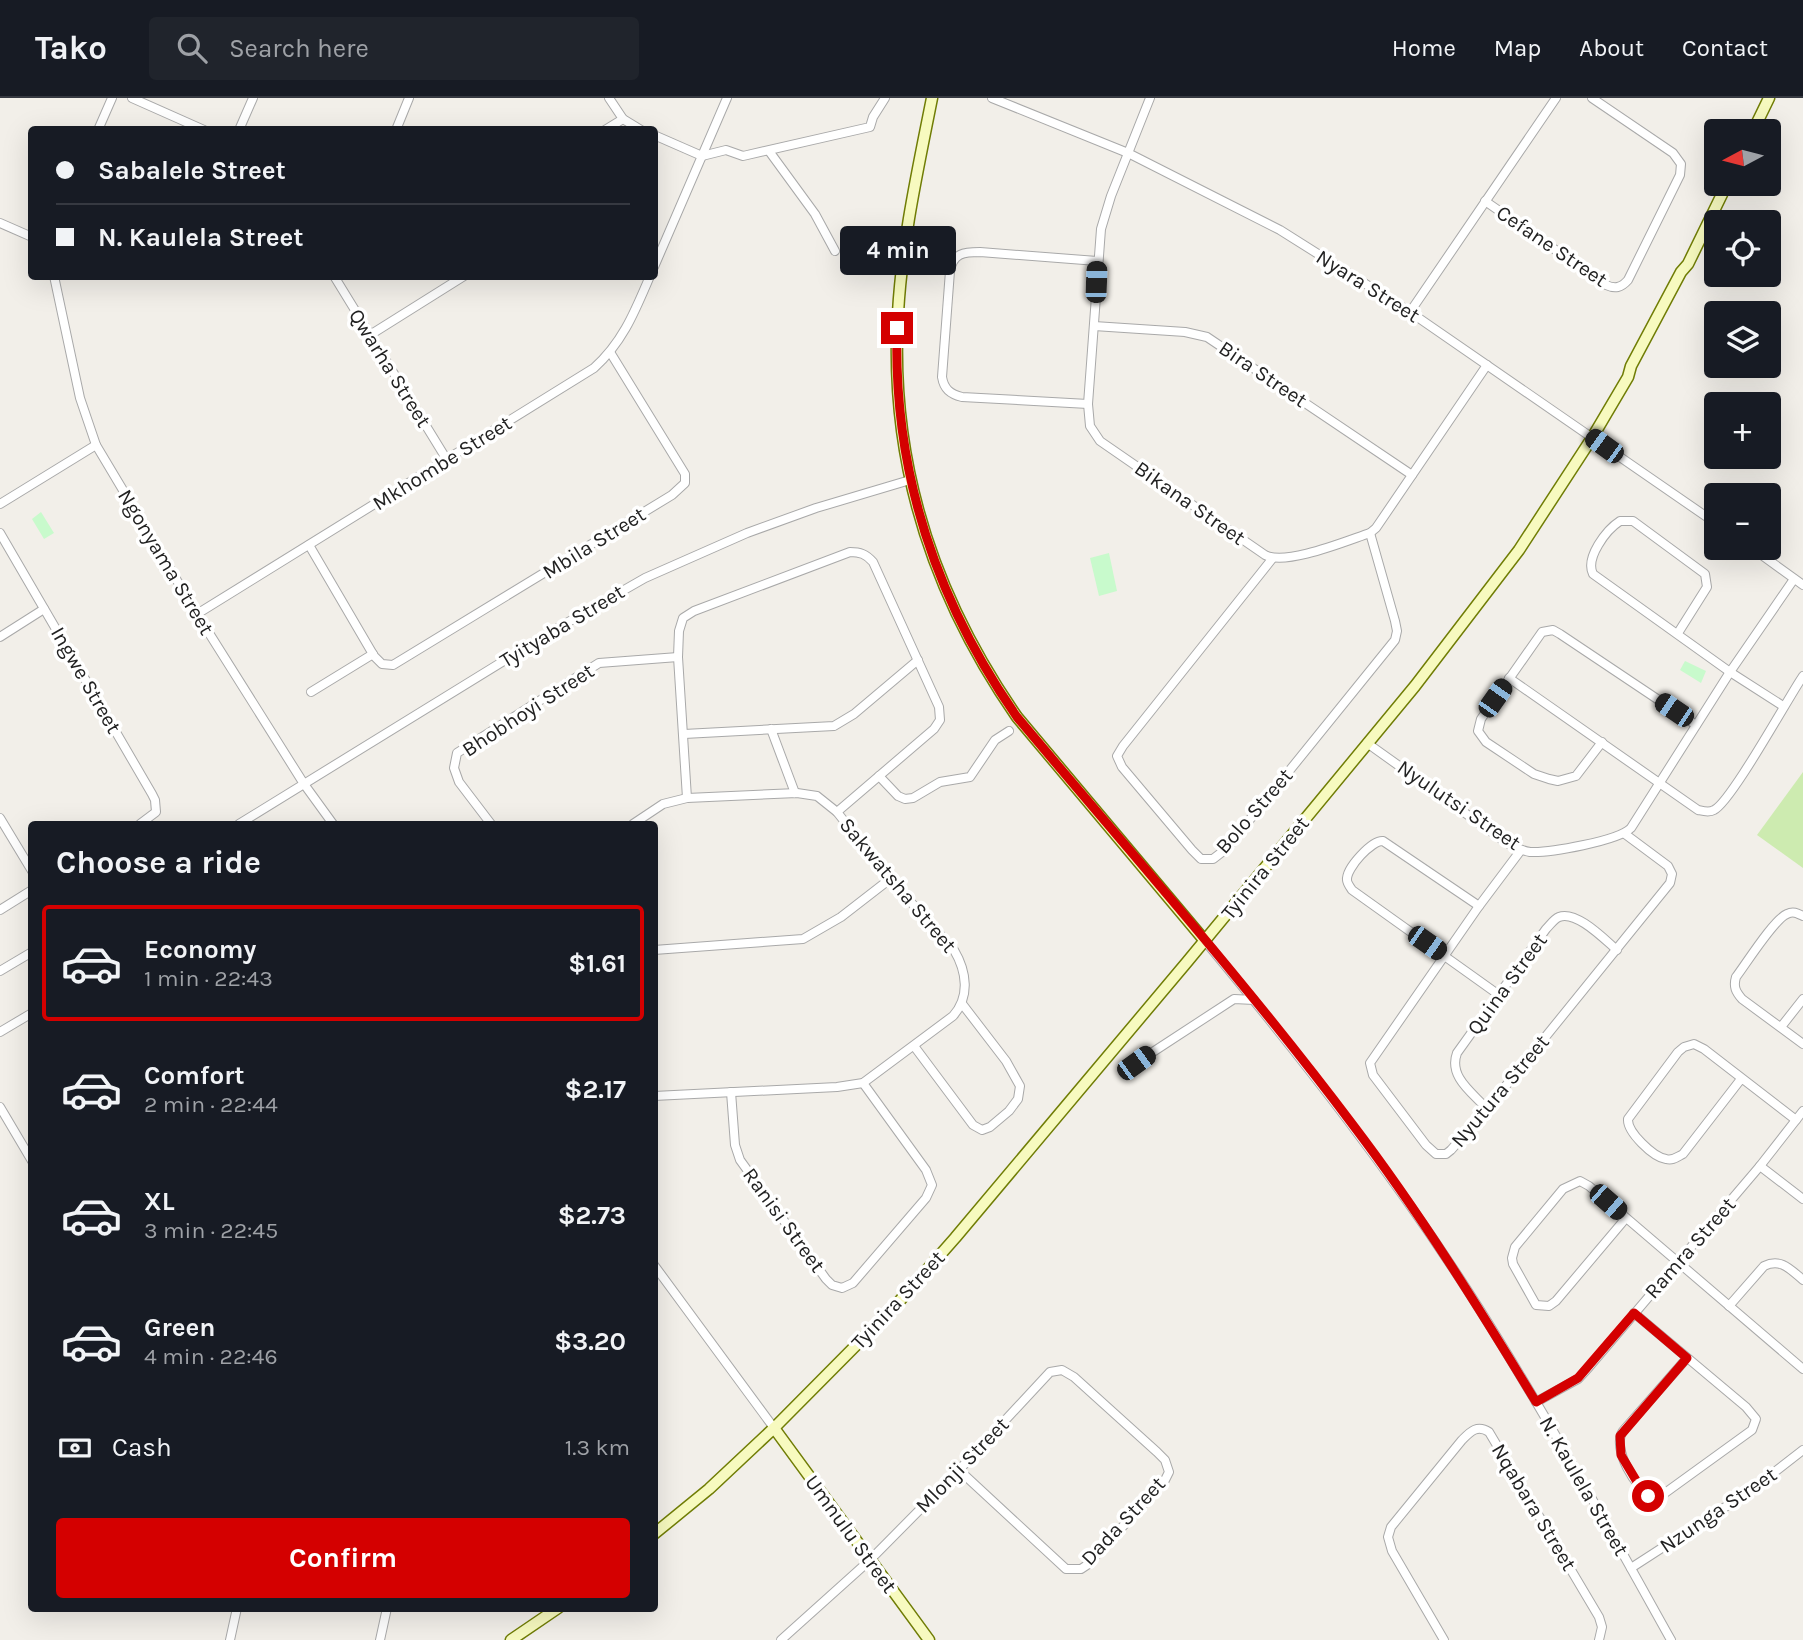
<!DOCTYPE html>
<html lang="en">
<head>
<meta charset="utf-8">
<style>
  body { margin:0; font-family:Karla,sans-serif; background:#20242c; color:#f1f3f6; height:100vh; display:flex; flex-direction:column; font-size:26px; white-space:nowrap }
  * { box-sizing:border-box; margin:0 }
  p { font-size:23px; color:#9ea1a6 }
  .icon { flex:none; width:38px; height:38px; fill:none; stroke:currentColor; stroke-width:2; stroke-linecap:round; stroke-linejoin:round }
  .map { position:relative; flex:1; overflow:hidden }
  .panel { position:absolute; left:28px; top:723px; width:630px; height:791px; display:flex; flex-direction:column; background:#171b24; border-radius:7px; box-shadow:0 7px 28px #0002 }
  .panel>* { flex:none }
  .banner { position:absolute; left:28px; top:28px; width:630px; height:154px; border-radius:7px; box-shadow:0 7px 28px #0002; display:grid; align-content:center; height:154px; padding:0 28px; background:#171b24 }
  .needle { width:46px; rotate:263deg }
  .tools { position:absolute; left:1704px; top:21px; display:grid; gap:14px }
  .tools a { display:grid; place-items:center; width:77px; height:77px; border-radius:7px; background:#171b24; box-shadow:0 7px 28px #0002; font-size:35px }
  .end { position:absolute; width:32px; height:32px; margin:-16px; border:9px solid #d40000; background:#fff; box-shadow:0 0 0 4px #fff }
  .from { border-radius:50% }
  .bubble { position:absolute; height:49px; border-radius:7px; background:#171b24; box-shadow:0 7px 28px #0002; font-size:23px; font-weight:700; line-height:49px; text-align:center }
  .car { position:absolute; width:21px; height:42px; margin:-21px -10px; border-radius:9px; box-shadow:0 0 5px 2px #0007; background:linear-gradient(#222 24%,#8ab4d8 0 40%,#222 0 76%,#8ab4d8 0 86%,#222 0) }
  .banner b { display:flex; align-items:center; gap:24px; height:66px; font-size:26px }
  .banner b+b { border-top:2px solid #363941 }
  .banner i { width:18px; height:18px; background:#f1f3f6 }
  ul { padding:0; list-style:none }
  li { display:flex; align-items:center; gap:21px; height:116px; margin:0 14px 10px; padding:0 14px; border:4px solid transparent; border-radius:7px }
  li div { flex:1 }
  li b { display:block; font-size:26px }
  li em { font-style:normal; font-weight:700 }
  li.current { border-color:#d40000 }
  li>.icon { width:63px; height:63px; stroke-width:1.5 }
  h2 { padding:0 28px; font-size:32px; line-height:84px }
  .pay { display:flex; align-items:center; gap:18px; height:77px; padding:0 28px; font-size:26px }
  .pay p { margin-inline-start:auto }
  .cta { display:flex; gap:14px; margin-top:auto; padding:14px 28px }
  .cta a { flex:1; height:80px; border-radius:7px; background:#d40000; color:#fff; font-size:28px; font-weight:700; line-height:80px; text-align:center }
  header { display:flex; align-items:center; gap:42px; box-sizing:border-box; height:98px; padding:0 35px; background:#171b24; border-bottom:2px solid #363941 }
  header strong { font-size:33px }
  nav { display:flex; gap:38px; margin-inline-start:auto; font-size:24px }
  .search { width:490px; height:63px; background:#20242c; display:flex; align-items:center; gap:18px; box-sizing:border-box; padding:0 24px; border-radius:7px; color:#9ea1a6; font-size:26px }
  .map>svg:first-child { display:block }
  .grass { fill:#cdebb0 }
  .park { fill:#c8facc }
  .lines { fill:none; stroke-linecap:round; stroke-linejoin:round }
  .street-casing { stroke:#a9a9a9; stroke-width:10 }
  .secondary-casing { stroke:#707d05; stroke-width:13 }
  .street { stroke:#fff; stroke-width:8 }
  .secondary { stroke:#f7fabf; stroke-width:10 }
  .route { stroke:#d40000; stroke-width:9 }
  .labels { text-anchor:middle; stroke-width:7; stroke-linejoin:round; paint-order:stroke }
  .street-label { font-size:21px; fill:#222; stroke:#fff }
</style>
</head>
<body>
<header>
<strong>Tako</strong>
<div class="search"><svg class="icon" aria-label="search" viewBox="0 0 24 24"><circle cx="10" cy="10" r="6"/><path d="M15 15l6 6"/></svg>Search here</div>
<nav><a>Home</a><a>Map</a><a>About</a><a>Contact</a></nav>
</header>
<div class="map">
<svg width="1803" height="1542" viewBox="0 0 1803 1542">
  <rect width="100%" height="100%" fill="#f2efe9"/>
  <polygon class="grass" points="1803,674 1803,770 1757,737"/>
  <g class="park">
    <polygon points="41,414 54,435 44,441 32,421"/>
    <polygon points="1109,455 1117,493 1099,498 1090,460"/>
    <polygon points="1685,563 1706,573 1701,585 1680,572"/>
  </g>
  <g class="lines">
    <g class="street-casing">
      <g id="street">
        <polyline points="132,0 204,32"/>
        <polyline points="609,0 623,21 641,32"/>
        <polyline points="992,0 1128,55 1280,132 1410,214 1717,426"/>
        <path d="M1150 0 1111 98 1101 131 1088 306 1090 328 1100 343 1265 457C1286 468 1346 443 1370 435L1376 430 1487 267"/>
        <polyline points="98,32 112,0"/>
        <polyline points="239,32 253,0"/>
        <polyline points="396,32 409,0"/>
        <polyline points="605,32 623,21"/>
        <polyline points="654,37 702,58 726,52 743,58 870,29 873,19 885,0"/>
        <polyline points="769,53 815,116 835,153"/>
        <path d="M1485 103 1606 187C1615 191 1621 190 1628 182L1680 77 1681 66 1673 55 1592 0"/>
        <polyline points="0,125 32,139"/>
        <polyline points="654,169 727,0"/>
        <polyline points="54,178 80,300 96,347 197,516 304,686 333,726"/>
        <polyline points="334,178 447,362"/>
        <polyline points="1410,214 1556,0"/>
        <polyline points="1094,228 1185,234 1207,239 1412,377"/>
        <polyline points="370,237 464,178"/>
        <path d="M1088 306 962 299C950 296 944 291 942 279L950 173C953 155 964 154 980 154L1097 163"/>
        <polyline points="0,406 96,347"/>
        <polyline points="0,435 152,696 155,702 156,714 140,726"/>
        <polyline points="309,447 374,558 382,566 393,567 672,397 685,385 685,376 610,254"/>
        <polyline points="1752,450 1803,487"/>
        <polyline points="1272,461 1123,648 1117,658 1122,669 1192,752 1201,761 1213,761 1226,751 1395,542 1397,533 1395,523 1370,435"/>
        <path d="M197 516 594 270C623 244 635 213 650 178"/>
        <path d="M1678 535 1707 489 1705 476 1633 423H1620C1606 432 1585 460 1593 476L1730 574 1783 608"/>
        <polyline points="0,539 44,511"/>
        <path d="M1509 580 1698 712C1703 713 1709 715 1714 712 1731 704 1788 600 1803 578"/>
        <polyline points="311,594 373,556"/>
        <polyline points="771,631 795,695"/>
        <polyline points="684,636 834,628 854,616 918,562"/>
        <polyline points="1602,644 1576,678 1558,683 1549,681 1534,676 1486,644 1478,633 1481,621 1542,534 1553,532 1560,536 1696,627"/>
        <path d="M1367 645 1500 740C1509 747 1519 752 1530 754 1549 755 1618 743 1631 730L1730 574 1794 481"/>
        <polyline points="879,678 898,698 905,701 913,700 940,684 970,679 995,642 1009,633"/>
        <path d="M687 700 678 559 679 533 683 520 694 513 850 454C860 454 866 456 873 464L939 609 940 622 934 631 837 714"/>
        <polyline points="0,720 32,773"/>
        <polyline points="239,726 549,535 645,480 747,435 816,410 910,382"/>
        <polyline points="491,726 459,684 454,670 457,655 599,565 678,559"/>
        <path d="M633 726 663 706 687 700 797 695 817 698 837 714 890 781 954 852C967 874 970 899 953 918L863 985 837 989 654 998"/>
        <polyline points="1521,752 1479,808 1370,965 1373,977 1426,1047 1436,1056 1446,1056 1451,1052 1487,1011 1670,785 1672,776 1668,768 1625,736"/>
        <path d="M1479 808 1383 743C1372 742 1346 770 1347 782 1347 785 1350 789 1352 792L1499 897"/>
        <polyline points="0,812 32,792"/>
        <path d="M1803 818C1797 815 1793 813 1787 816 1774 821 1746 866 1736 879 1733 889 1736 894 1742 901L1803 946"/>
        <path d="M1205 843C1303 961 1398 1082 1480 1212 1548 1320 1609 1431 1671 1542"/>
        <polyline points="654,852 803,841 841,819 890,781"/>
        <polyline points="0,873 32,854"/>
        <polyline points="1781,929 1803,901"/>
        <polyline points="0,934 32,915"/>
        <polyline points="914,948 973,1027 982,1032 990,1029 1009,1013 1018,1001 1020,988 1006,963 963,907"/>
        <polyline points="1136,965 1234,901 1254,902"/>
        <path d="M1741 981 1683 1056C1677 1059 1673 1063 1666 1061 1653 1059 1627 1034 1628 1021L1678 954 1684 949 1694 946 1704 951 1796 1022"/>
        <polyline points="731,994 735,1047 740,1062 826,1181 832,1187 842,1190 853,1185 926,1100 932,1087 926,1072 863,985"/>
        <polyline points="0,1009 32,1063"/>
        <path d="M1487 1011C1473 995 1448 979 1457 955L1546 831C1550 827 1554 821 1559 819 1576 812 1604 841 1617 852"/>
        <polyline points="1760,1068 1803,1101"/>
        <polyline points="1626,1120 1556,1203 1549,1208 1536,1207 1513,1166 1512,1160 1515,1149 1563,1091 1580,1083 1589,1088 1803,1271"/>
        <polyline points="654,1167 774,1330"/>
        <path d="M1729 1208 1764 1168C1781 1160 1790 1171 1803 1182"/>
        <path d="M1634 1215 1746 1309 1756 1321 1752 1332 1665 1395 1653 1399C1636 1393 1611 1349 1623 1333L1687 1260"/>
        <polyline points="1536,1304 1578,1281 1589,1269 1760,1068 1803,1013"/>
        <polyline points="1631,1470 1750,1393 1803,1352"/>
        <polyline points="230,1542 237,1510"/>
        <polyline points="380,1542 387,1510"/>
        <polyline points="781,1542 870,1462 959,1372 1050,1274 1062,1272 1074,1279 1157,1354 1165,1362 1169,1374 1164,1384 1087,1467 1081,1471 1066,1471 959,1372"/>
        <path d="M1444 1542 1392 1453 1388 1439 1391 1429 1462 1342C1470 1334 1477 1326 1489 1334L1599 1519 1602 1529 1599 1542"/>
      </g>
    </g>
    <g class="secondary-casing">
      <g id="secondary">
        <path d="M932 0C918 71 902 143 898 215 889 363 933 498 1017 619L1205 843"/>
        <polyline points="1753,33 1769,0"/>
        <polyline points="774,1330 929,1542"/>
        <polyline points="654,1436 709,1391 774,1330 896,1207 955,1140 1187,864 1415,588 1519,452 1592,340 1628,279 1631,268 1681,174 1688,166 1727,86"/>
        <polyline points="511,1542 558,1510"/>
      </g>
    </g>
    <use href="#street" class="street"/>
    <use href="#secondary" class="secondary"/>
  </g>
  <g class="lines">
    <path class="route" d="M897 230C893 373 936 503 1017 619 1130 754 1247 886 1353 1027 1420 1115 1479 1210 1536 1304L1578 1280 1634 1215 1687 1260 1620 1338 1621 1357 1643 1394 1648 1398"/>
  </g>
  <g class="labels">
    <g class="street-label">
      <text transform="translate(1552 148) rotate(34)" y="7">Cefane Street</text>
      <text transform="translate(1368 188) rotate(32)" y="7">Nyara Street</text>
      <text transform="translate(390 270) rotate(58)" y="7">Qwarha Street</text>
      <text transform="translate(1263 276) rotate(34)" y="7">Bira Street</text>
      <text transform="translate(442 365) rotate(-32)" y="7">Mkhombe Street</text>
      <text transform="translate(1190 405) rotate(35)" y="7">Bikana Street</text>
      <text transform="translate(594 445) rotate(-32)" y="7">Mbila Street</text>
      <text transform="translate(166 464) rotate(59)" y="7">Ngonyama Street</text>
      <text transform="translate(562 528) rotate(-31)" y="7">Tyityaba Street</text>
      <text transform="translate(86 582) rotate(60)" y="7">Ingwe Street</text>
      <text transform="translate(528 612) rotate(-33)" y="7">Bhobhoyi Street</text>
      <text transform="translate(1459 707) rotate(34)" y="7">Nyulutsi Street</text>
      <text transform="translate(1254 713) rotate(-49)" y="7">Bolo Street</text>
      <text transform="translate(1265 770) rotate(-51)" y="7">Tyinira Street</text>
      <text transform="translate(898 787) rotate(50)" y="7">Sakwatsha Street</text>
      <text transform="translate(1507 886) rotate(-54)" y="7">Quina Street</text>
      <text transform="translate(1500 993) rotate(-50)" y="7">Nyutura Street</text>
      <text transform="translate(784 1122) rotate(54)" y="7">Ranisi Street</text>
      <text transform="translate(1690 1150) rotate(-49)" y="7">Ramra Street</text>
      <text transform="translate(898 1202) rotate(-47)" y="7">Tyinira Street</text>
      <text transform="translate(962 1367) rotate(-46)" y="7">Mlonji Street</text>
      <text transform="translate(1584 1388) rotate(60)" y="7">N. Kaulela Street</text>
      <text transform="translate(1534 1409) rotate(59)" y="7">Nqabara Street</text>
      <text transform="translate(1718 1412) rotate(-34)" y="7">Nzunga Street</text>
      <text transform="translate(1123 1423) rotate(-47)" y="7">Dada Street</text>
      <text transform="translate(851 1436) rotate(54)" y="7">Umnulu Street</text>
    </g>
  </g>
</svg>
<div class="tools">
<a><svg class="needle" viewBox="-14 -14 28 28"><path d="M0-13l5 13h-10z" fill="#e53935"/><path d="M0 13l5-13h-10z" fill="#9ea1a6"/></svg></a>
<a><svg class="icon" aria-label="locate" viewBox="0 0 24 24"><circle cx="12" cy="12" r="6"/><path d="M12 2v4M12 18v4M2 12h4M18 12h4"/></svg></a>
<a><svg class="icon" aria-label="layers" viewBox="0 0 24 24"><path d="M12 4l9 5-9 5-9-5zM3 14l9 5 9-5"/></svg></a>
<a>+</a>
<a>−</a>
</div>
<i class="end from" style="left:1648px;top:1398px"></i>
<i class="end" style="left:897px;top:230px"></i>
<div class="bubble" style="left:840px;top:128px;width:116px">4 min</div>
<i class="car" style="left:1096px;top:184px;rotate:2deg"></i>
<i class="car" style="left:1604px;top:348px;rotate:306deg"></i>
<i class="car" style="left:1495px;top:600px;rotate:35deg"></i>
<i class="car" style="left:1674px;top:612px;rotate:304deg"></i>
<i class="car" style="left:1427px;top:845px;rotate:125deg"></i>
<i class="car" style="left:1136px;top:965px;rotate:54deg"></i>
<i class="car" style="left:1608px;top:1104px;rotate:131deg"></i>
<div class="banner">
<b><i class="from"></i>Sabalele Street</b>
<b><i></i>N. Kaulela Street</b>
</div>
<section class="panel">
<h2>Choose a ride</h2>
<ul>
<li class="current"><svg class="icon" aria-label="car" viewBox="0 0 24 24"><path d="M5 17H2v-5l4-1 3-4h7l3 4 3 1v5h-3M9 17h6M6 11h13"/><circle cx="7" cy="17" r="2"/><circle cx="17" cy="17" r="2"/></svg><div><b>Economy</b><p>1 min · 22:43</p></div><em>$1.61</em></li>
<li><svg class="icon" aria-label="car" viewBox="0 0 24 24"><path d="M5 17H2v-5l4-1 3-4h7l3 4 3 1v5h-3M9 17h6M6 11h13"/><circle cx="7" cy="17" r="2"/><circle cx="17" cy="17" r="2"/></svg><div><b>Comfort</b><p>2 min · 22:44</p></div><em>$2.17</em></li>
<li><svg class="icon" aria-label="car" viewBox="0 0 24 24"><path d="M5 17H2v-5l4-1 3-4h7l3 4 3 1v5h-3M9 17h6M6 11h13"/><circle cx="7" cy="17" r="2"/><circle cx="17" cy="17" r="2"/></svg><div><b>XL</b><p>3 min · 22:45</p></div><em>$2.73</em></li>
<li><svg class="icon" aria-label="car" viewBox="0 0 24 24"><path d="M5 17H2v-5l4-1 3-4h7l3 4 3 1v5h-3M9 17h6M6 11h13"/><circle cx="7" cy="17" r="2"/><circle cx="17" cy="17" r="2"/></svg><div><b>Green</b><p>4 min · 22:46</p></div><em>$3.20</em></li>
</ul>
<div class="pay"><svg class="icon" aria-label="cash" viewBox="0 0 24 24"><path d="M3 7h18v10H3z"/><circle cx="12" cy="12" r="2"/></svg>Cash<p>1.3 km</p></div>
<div class="cta"><a>Confirm</a></div>
</section>
</div>
</body>
</html>
